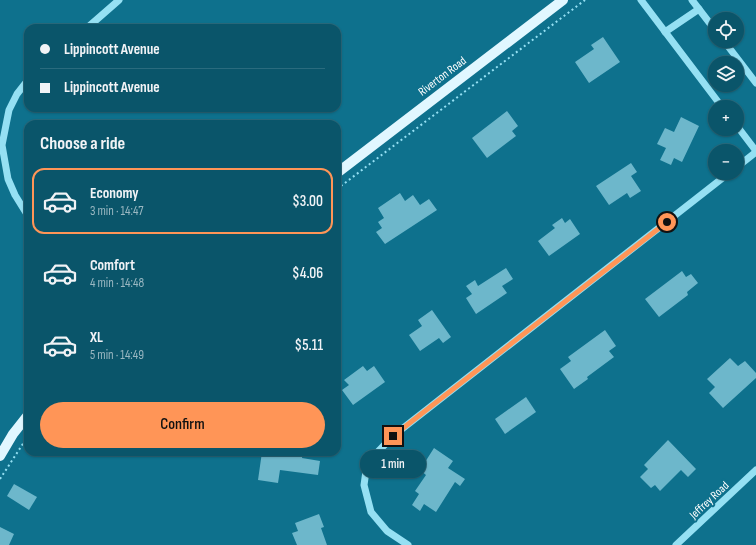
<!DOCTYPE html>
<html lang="en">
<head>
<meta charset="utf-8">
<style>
  body { margin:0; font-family:"Sofia Sans Condensed",sans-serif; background:#135b70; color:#f1f3f6; height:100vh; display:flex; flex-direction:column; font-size:15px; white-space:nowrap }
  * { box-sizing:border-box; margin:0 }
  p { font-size:13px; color:#99b7c1 }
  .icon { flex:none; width:22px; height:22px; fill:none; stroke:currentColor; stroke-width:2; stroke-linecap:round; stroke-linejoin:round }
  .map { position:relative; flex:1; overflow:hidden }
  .panel { position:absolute; left:24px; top:120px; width:317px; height:336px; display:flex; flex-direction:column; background:#0a556a; border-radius:12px; box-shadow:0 1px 3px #0004,0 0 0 1px #2a6b7e }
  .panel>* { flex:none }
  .banner { position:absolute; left:24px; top:24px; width:317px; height:88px; border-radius:12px; box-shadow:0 1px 3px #0004,0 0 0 1px #2a6b7e; display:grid; align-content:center; height:88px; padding:0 16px; background:#0a556a }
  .buttons { position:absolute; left:708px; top:12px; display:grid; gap:8px }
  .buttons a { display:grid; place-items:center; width:36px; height:36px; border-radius:50%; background:#0a556a; box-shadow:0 1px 3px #0004,0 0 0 1px #2a6b7e; font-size:20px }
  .end { position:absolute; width:18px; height:18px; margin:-9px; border:5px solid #ff9557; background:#111; box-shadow:0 0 0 2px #111 }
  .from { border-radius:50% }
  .bubble { position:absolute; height:28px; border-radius:14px; background:#0a556a; box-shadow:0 1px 3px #0004,0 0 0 1px #2a6b7e; font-size:13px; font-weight:600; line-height:28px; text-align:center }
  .banner b { display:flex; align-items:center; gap:14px; height:38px; font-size:15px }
  .banner b+b { border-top:1px solid #2a6b7e }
  .banner i { width:10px; height:10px; background:#f1f3f6 }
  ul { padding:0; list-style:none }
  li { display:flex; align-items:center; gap:12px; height:66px; margin:0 8px 6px; padding:0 8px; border:2px solid transparent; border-radius:12px }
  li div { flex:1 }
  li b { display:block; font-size:15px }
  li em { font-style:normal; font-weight:600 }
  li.on { border-color:#ff9557 }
  li>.icon { width:36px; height:36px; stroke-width:1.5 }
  h2 { padding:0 16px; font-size:18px; line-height:48px }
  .primary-button { display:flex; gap:8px; margin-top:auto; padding:8px 16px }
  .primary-button a { flex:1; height:46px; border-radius:24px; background:#ff9557; color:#111; font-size:16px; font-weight:600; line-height:46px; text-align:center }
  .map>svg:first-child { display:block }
  .building { fill:#6db7cb }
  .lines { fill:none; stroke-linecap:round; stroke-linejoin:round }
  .path { stroke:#95e0f3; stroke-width:2; stroke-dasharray:2 3; stroke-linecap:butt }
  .minor { stroke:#95e0f3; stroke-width:7 }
  .major { stroke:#e1f7ff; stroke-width:10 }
  .route { stroke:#ff9557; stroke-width:5 }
  .labels { text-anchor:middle; stroke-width:4; stroke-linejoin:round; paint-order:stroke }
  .street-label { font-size:12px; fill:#fff; stroke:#0e718d }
</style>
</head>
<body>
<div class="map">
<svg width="756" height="545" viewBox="0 0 756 545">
  <rect width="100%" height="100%" fill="#0e718d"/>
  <g class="building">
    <polygon points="603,37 620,62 589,83 575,62 594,49 591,45"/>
    <polygon points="507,111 518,126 512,131 516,136 487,158 472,138"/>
    <polygon points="681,117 699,126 682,162 674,158 671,165 660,160 666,148 657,144 665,128 674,132"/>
    <polygon points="631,163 637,172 631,176 641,191 630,198 627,193 609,205 596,186"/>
    <polygon points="400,193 405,201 413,195 420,205 429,199 437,210 385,244 376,232 382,228 378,222 384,218 378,208"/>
    <polygon points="562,218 565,223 570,219 580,234 549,256 538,241 555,228 552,225"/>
    <polygon points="506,268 513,279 502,286 507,293 476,314 466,298 472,294 466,286 475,280 478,286"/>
    <polygon points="682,271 686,277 691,274 698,283 687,292 688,295 659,317 645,299"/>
    <polygon points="432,310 451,337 443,343 439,338 420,351 409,335 422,326 418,320"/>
    <polygon points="605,330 616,346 609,351 614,357 587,377 588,379 574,389 560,369 571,361 568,357"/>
    <polygon points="730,358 738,366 745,361 756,373 756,378 723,408 709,393 715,387 707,379"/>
    <polygon points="363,366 367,371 374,366 385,382 353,405 342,390 349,385 344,380"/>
    <polygon points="526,397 536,412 505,434 495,419"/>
    <polygon points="668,440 696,469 688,477 681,470 660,491 655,485 651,488 640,477 648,469 644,465"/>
    <polygon points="434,448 453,461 448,468 465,479 460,486 455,482 436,512 424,504 420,511 412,505 419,494 415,491 426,475 420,470"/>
    <polygon points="262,452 303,452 302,458 320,461 318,475 280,470 278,483 258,480"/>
    <polygon points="14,484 37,497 29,510 7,496"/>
    <polygon points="319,514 324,527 321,528 327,545 297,545 292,533 298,531 295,523"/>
    <polygon points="0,527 14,534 9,545 0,545"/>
  </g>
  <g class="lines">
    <g class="path">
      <polyline points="337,189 585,0"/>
      <polyline points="0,479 28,436"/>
    </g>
    <g class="minor">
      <polyline points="641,0 722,107"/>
      <polyline points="692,0 715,30"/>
      <polyline points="87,28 119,0"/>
      <polyline points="665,32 699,9"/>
      <polyline points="724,41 756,83"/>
      <polyline points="28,80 17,94 9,110 2,145 8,179 15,195 28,216"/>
      <polyline points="737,126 756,151"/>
      <polyline points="737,167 756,152"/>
      <polyline points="408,545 387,531 371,512 364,485 366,471 372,458 393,436 729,173"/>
      <polyline points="676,545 756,470"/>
    </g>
    <g class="major">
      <polyline points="337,173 563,0"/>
      <polyline points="0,456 13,434 28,415"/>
    </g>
  </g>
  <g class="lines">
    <polyline class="route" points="393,436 667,222"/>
  </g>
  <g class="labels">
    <g class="street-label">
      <text transform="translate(442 76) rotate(-37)" y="4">Riverton Road</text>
      <text transform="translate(709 500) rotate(-43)" y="4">Jeffrey Road</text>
    </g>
  </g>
</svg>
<div class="buttons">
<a><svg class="icon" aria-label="locate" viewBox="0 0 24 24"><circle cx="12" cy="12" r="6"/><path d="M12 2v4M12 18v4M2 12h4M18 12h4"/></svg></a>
<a><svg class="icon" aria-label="layers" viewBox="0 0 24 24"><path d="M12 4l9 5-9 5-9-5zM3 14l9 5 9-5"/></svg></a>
<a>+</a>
<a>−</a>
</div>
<i class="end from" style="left:667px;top:222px"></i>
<i class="end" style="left:393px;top:436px"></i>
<div class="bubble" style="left:360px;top:450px;width:66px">1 min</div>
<div class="banner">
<b><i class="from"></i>Lippincott Avenue</b>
<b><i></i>Lippincott Avenue</b>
</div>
<section class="panel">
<h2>Choose a ride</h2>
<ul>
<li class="on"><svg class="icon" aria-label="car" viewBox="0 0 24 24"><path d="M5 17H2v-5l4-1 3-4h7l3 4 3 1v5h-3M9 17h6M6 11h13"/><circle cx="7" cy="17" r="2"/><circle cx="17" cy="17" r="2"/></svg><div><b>Economy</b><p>3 min · 14:47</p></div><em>$3.00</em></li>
<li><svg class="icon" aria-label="car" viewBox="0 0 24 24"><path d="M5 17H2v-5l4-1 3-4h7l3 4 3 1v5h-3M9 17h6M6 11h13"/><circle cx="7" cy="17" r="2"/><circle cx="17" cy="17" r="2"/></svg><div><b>Comfort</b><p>4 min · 14:48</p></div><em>$4.06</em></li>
<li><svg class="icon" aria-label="car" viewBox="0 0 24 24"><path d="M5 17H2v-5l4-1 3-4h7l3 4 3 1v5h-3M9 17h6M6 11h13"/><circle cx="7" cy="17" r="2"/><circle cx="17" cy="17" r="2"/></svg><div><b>XL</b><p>5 min · 14:49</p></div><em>$5.11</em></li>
</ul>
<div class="primary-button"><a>Confirm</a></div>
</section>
</div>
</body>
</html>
